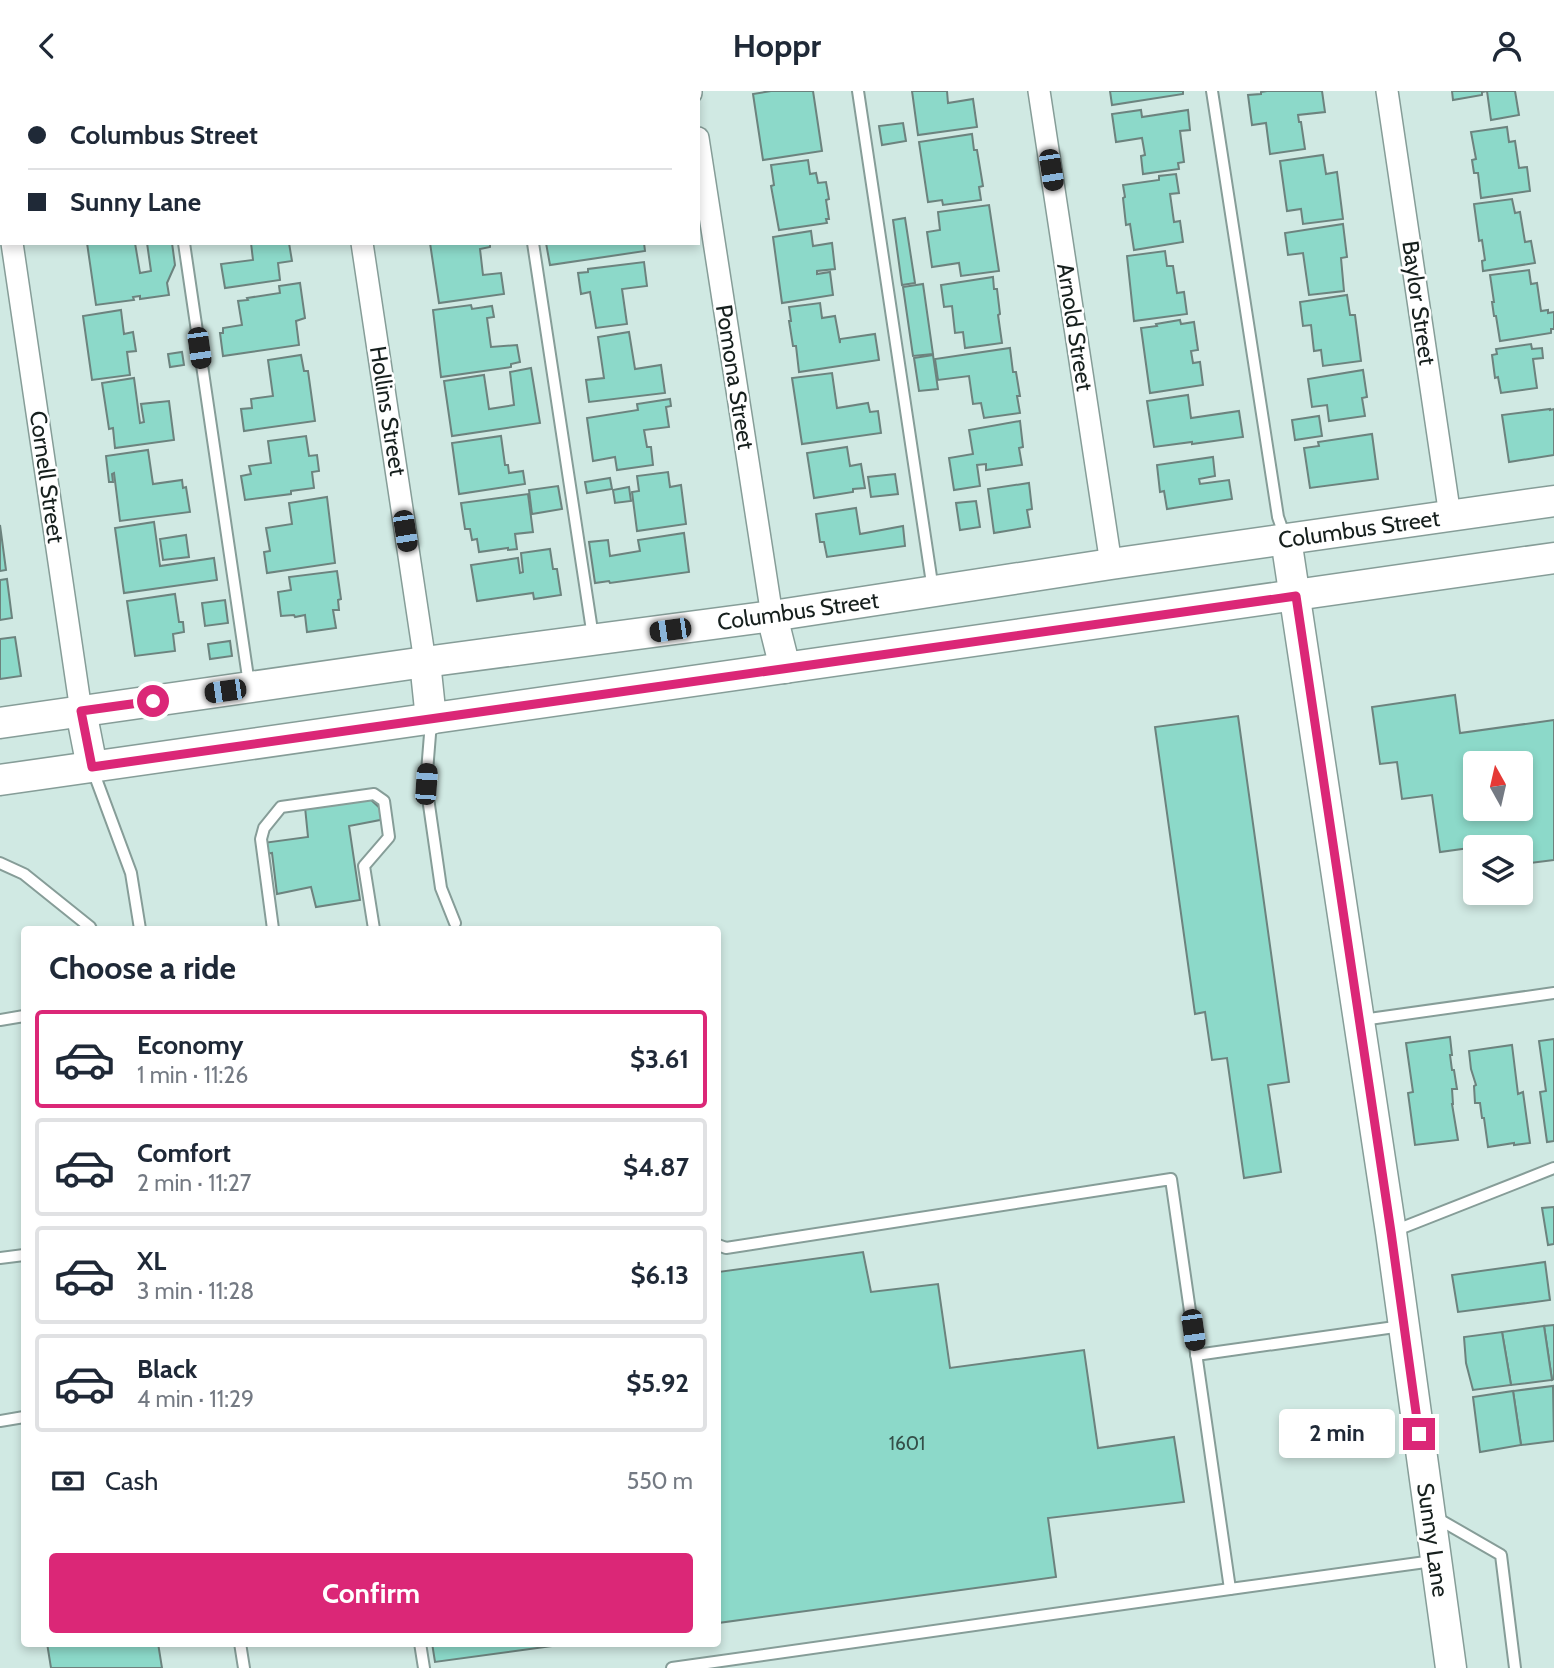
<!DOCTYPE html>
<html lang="en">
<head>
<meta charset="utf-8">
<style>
  body { margin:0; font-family:Cabin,sans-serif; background:#f2f2f3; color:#1f2937; height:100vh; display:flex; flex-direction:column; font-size:26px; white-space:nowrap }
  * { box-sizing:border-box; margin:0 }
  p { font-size:23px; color:#747a83 }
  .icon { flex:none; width:38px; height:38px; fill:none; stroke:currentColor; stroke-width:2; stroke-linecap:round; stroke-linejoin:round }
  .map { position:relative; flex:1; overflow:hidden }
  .drawer { position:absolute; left:21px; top:835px; width:700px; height:721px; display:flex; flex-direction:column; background:#fff; border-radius:7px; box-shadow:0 4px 10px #0003 }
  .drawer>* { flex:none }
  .guide { position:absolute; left:0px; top:0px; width:700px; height:154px; box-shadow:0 4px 10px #0003; display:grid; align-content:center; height:154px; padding:0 28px; background:#fff }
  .needle { width:46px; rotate:352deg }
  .buttons { position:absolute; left:1463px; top:660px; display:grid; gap:14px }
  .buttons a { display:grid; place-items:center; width:70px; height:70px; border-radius:7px; background:#fff; box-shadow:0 4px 10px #0003; font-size:35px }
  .end { position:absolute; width:32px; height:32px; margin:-16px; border:9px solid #db2777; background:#fff; box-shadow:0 0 0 4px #fff }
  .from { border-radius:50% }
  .bubble { position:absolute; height:49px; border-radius:7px; background:#fff; box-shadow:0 4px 10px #0003; font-size:23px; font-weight:800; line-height:49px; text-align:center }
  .car { position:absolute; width:21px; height:42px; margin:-21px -10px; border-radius:9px; box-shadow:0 0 5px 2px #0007; background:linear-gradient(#222 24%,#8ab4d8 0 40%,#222 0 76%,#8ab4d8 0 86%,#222 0) }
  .guide b { display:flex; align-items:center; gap:24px; height:66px; font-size:26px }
  .guide b+b { border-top:2px solid #e0e1e3 }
  .guide i { width:18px; height:18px; background:#1f2937 }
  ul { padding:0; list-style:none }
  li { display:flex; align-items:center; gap:21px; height:98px; margin:0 14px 10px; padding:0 14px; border:4px solid #e0e1e3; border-radius:7px }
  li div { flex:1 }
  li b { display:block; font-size:26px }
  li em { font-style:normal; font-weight:800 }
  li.on { border-color:#db2777 }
  li>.icon { width:63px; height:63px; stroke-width:1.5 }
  h2 { padding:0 28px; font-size:32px; line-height:84px }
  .pay { display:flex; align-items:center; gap:18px; height:77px; padding:0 28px; font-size:26px }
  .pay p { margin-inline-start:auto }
  .cta { display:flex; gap:14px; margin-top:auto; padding:14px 28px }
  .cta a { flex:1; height:80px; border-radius:7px; background:#db2777; color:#fff; font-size:28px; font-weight:800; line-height:80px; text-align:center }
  header { display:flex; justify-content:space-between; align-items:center; height:91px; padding:0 28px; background:#fff; font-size:32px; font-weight:800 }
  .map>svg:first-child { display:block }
  .building { fill:#8cd9c9; stroke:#6c837e; stroke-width:2; fill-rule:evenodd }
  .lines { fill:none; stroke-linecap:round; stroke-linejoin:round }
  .lane-casing { stroke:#869d98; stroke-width:14 }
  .street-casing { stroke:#869d98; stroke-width:24 }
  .secondary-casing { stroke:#869d98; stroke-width:33 }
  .lane { stroke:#fff; stroke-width:10 }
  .street { stroke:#fff; stroke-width:21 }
  .secondary { stroke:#fff; stroke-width:30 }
  .route { stroke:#db2777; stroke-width:9 }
  .labels { text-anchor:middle; stroke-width:5; stroke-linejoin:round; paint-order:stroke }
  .number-label { font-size:19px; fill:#344e48 }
  .street-label { font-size:23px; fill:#161f1d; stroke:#fff }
</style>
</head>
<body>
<header><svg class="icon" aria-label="back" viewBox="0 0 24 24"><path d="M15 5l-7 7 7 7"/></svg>Hoppr<svg class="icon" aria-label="person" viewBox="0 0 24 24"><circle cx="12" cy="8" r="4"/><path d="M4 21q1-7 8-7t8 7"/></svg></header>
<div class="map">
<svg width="1554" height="1577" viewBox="0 0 1554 1577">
  <rect width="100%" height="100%" fill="#d0e9e3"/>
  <g class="building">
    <polygon points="771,0 813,0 822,60 763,69 753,3"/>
    <polygon points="912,0 947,0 948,12 973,8 977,36 918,44"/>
    <polygon points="1110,0 1183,0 1183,3 1112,14"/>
    <polygon points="1267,0 1322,0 1325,21 1298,24 1299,31 1301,31 1305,58 1270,63 1266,32 1252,34 1248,4 1261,3 1261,1"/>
    <polygon points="1452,0 1515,0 1519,24 1491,29 1487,0 1482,1 1482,4 1453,9"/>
    <polygon points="1141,19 1142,26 1188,19 1190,39 1180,40 1184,71 1178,72 1179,78 1143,83 1141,65 1145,64 1142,47 1116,51 1112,23"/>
    <polygon points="903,32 906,50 882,54 879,35"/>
    <polygon points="1507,36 1509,51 1515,50 1519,77 1527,76 1530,100 1481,107 1478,82 1474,82 1472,69 1476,68 1471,41"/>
    <polygon points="972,43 974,59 977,59 983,95 979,96 981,109 943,114 942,109 928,111 919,51"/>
    <polygon points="1323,64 1326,83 1337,81 1343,128 1303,133 1301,118 1287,120 1280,70"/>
    <polygon points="808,69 810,83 816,82 818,92 826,91 829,108 826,109 829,128 826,128 827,132 779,139 771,95 774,94 771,74"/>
    <polygon points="1176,83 1179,102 1170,103 1174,131 1180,130 1183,151 1134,159 1130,133 1126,134 1123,107 1125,106 1123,94 1159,89 1159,85"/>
    <polygon points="1512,108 1515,122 1520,121 1525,151 1531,150 1535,172 1483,180 1482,170 1485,169 1482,149 1479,150 1474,113"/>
    <polygon points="989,114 999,180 961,185 959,172 932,176 927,141 940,139 938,121"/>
    <polygon points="905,127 915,192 902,194 893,129"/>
    <polygon points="1343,133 1347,166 1341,167 1344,200 1309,204 1303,162 1288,164 1285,142"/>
    <polygon points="811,140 813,155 832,152 835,178 817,180 817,183 830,181 833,204 782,212 773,146"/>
    <polygon points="87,152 135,152 140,182 151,180 147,152 172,152 175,174 167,192 169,204 140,208 140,205 133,206 134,209 96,214"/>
    <polygon points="251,152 289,152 292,170 278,172 280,189 225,197 221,173 253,169"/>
    <polygon points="430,152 490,152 490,156 480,158 483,184 501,182 504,203 439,212"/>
    <polygon points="546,152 644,152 645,160 550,174"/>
    <polygon points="1165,160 1167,175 1173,175 1177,202 1184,201 1187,223 1134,230 1127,165"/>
    <polygon points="644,171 647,195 622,198 627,233 596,237 590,201 581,203 578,182 588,181 588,178"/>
    <polygon points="1529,179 1531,193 1537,192 1541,220 1548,219 1548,222 1554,221 1554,238 1551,238 1551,242 1500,250 1496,225 1494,225 1492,211 1494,211 1490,184"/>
    <polygon points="993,186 994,198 997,198 1000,223 998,224 1002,252 965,257 963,241 955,242 952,215 944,216 941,194"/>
    <polygon points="300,192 305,227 296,230 299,254 223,265 220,242 223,242 223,237 242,234 238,210 248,209 247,207 280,202 279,195"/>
    <polygon points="923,193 933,263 913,265 903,196"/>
    <polygon points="1347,204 1350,224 1355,224 1361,270 1323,275 1321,259 1314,260 1311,234 1303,235 1300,211"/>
    <polygon points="820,212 822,227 835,225 840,252 840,248 875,243 879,269 799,281 796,255 793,255 789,230 791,230 789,216"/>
    <polygon points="471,214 472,218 492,215 494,226 487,227 491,256 517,254 520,271 511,273 511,276 441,286 433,219"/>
    <polygon points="121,219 124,243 133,241 136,260 127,261 130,284 92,289 83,225"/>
    <polygon points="1180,229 1181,233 1194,231 1198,259 1191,260 1193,272 1200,271 1203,294 1150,302 1141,237 1157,235 1156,233"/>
    <polygon points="629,241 635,278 661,274 665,302 589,311 586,289 604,287 598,246"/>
    <polygon points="1531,253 1532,258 1542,257 1543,267 1533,268 1537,297 1501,302 1498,286 1495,287 1492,264 1497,263 1496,258"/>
    <polygon points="1010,257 1013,281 1016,281 1020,305 1017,305 1020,322 984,327 981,312 973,313 969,285 938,289 935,268"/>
    <polygon points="182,261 184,274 170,276 168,263"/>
    <polygon points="301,264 304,280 308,280 315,330 244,340 241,318 252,317 251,308 273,305 268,269"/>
    <polygon points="933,264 938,298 919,300 914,267"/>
    <polygon points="531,277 540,332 452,345 444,290 484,284 489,318 514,314 510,281"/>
    <polygon points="1363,279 1367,306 1362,307 1365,325 1329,330 1327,314 1312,316 1308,288"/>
    <polygon points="832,282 837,317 868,312 870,321 878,320 881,342 802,353 792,287"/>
    <polygon points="134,287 140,332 144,331 141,313 169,310 174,349 115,357 113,337 109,338 102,292"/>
    <polygon points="1188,304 1191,327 1239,320 1243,346 1192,353 1192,351 1154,356 1147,310"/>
    <polygon points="670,308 671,315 666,316 669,336 644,339 647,356 651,356 653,374 617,379 615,366 593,370 587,327 638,319 637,313"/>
    <polygon points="1550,318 1550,319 1554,318 1554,364 1509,371 1502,324"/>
    <polygon points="1319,325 1322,345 1295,349 1292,329"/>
    <polygon points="1020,330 1023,356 1019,357 1022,374 986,379 986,373 977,374 980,395 954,399 949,367 973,363 969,339"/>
    <polygon points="1372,343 1378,388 1310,397 1304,357 1319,355 1318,351"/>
    <polygon points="306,345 309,365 317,364 319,380 312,381 314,397 291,400 291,403 245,409 241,385 251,383 249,375 271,372 268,350"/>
    <polygon points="501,345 505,374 508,374 509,382 523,380 525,393 459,403 452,352"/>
    <polygon points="847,356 850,375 861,373 865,397 853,398 853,401 814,407 807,362"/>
    <polygon points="148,359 153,393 182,389 183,397 186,396 190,421 120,430 114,382 112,383 113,391 109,391 106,365"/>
    <polygon points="1213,366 1215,385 1199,388 1200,393 1229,389 1232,408 1167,418 1164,400 1160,401 1157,374"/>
    <polygon points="668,381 670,396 681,394 686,433 637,440 632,401 639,400 637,385"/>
    <polygon points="895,383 898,403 871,406 868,386"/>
    <polygon points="610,387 612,398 587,402 585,391"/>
    <polygon points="1029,392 1032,418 1027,419 1030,436 994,442 988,398"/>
    <polygon points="558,395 562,418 532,423 529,399"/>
    <polygon points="629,396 631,410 615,412 613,399"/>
    <polygon points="528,403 533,441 515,443 517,458 508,459 508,457 479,461 477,448 472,449 470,438 465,438 461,412"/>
    <polygon points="327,406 335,472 267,482 264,461 270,460 266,437 292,433 289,412"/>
    <polygon points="976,410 980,436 960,439 956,412"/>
    <polygon points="856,417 860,443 903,435 905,455 827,466 824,451 820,451 816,423"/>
    <polygon points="154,431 160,475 214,467 217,489 124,502 115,437"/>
    <polygon points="0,434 6,479 0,480"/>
    <polygon points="684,442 689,481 610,492 609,490 595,492 589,451 608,449 610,465 640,460 638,449"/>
    <polygon points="186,444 189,466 163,469 160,448"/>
    <polygon points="550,458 553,478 557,478 561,504 534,508 533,502 477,510 471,474 518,467 520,482 523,481 521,462"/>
    <polygon points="337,480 341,508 338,509 339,519 333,519 336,537 307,541 305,524 295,526 294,524 281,525 278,501 291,499 289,486"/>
    <polygon points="7,488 12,527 0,529 0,489"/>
    <polygon points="175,503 179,531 183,531 184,541 173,543 175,560 135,565 127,510"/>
    <polygon points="225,509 228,532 205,535 202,512"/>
    <polygon points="15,546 21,585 0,588 0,548"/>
    <polygon points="230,550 232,565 210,568 208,553"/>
    <path d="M1455 604 1460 642 1554 629V769L1521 773V756H1499L1498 753 1440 761 1432 704 1402 708 1397 671 1380 673 1372 616ZM1475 672H1521V718H1475Z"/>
    <polygon points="1238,625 1289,991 1268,994 1281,1081 1244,1087 1227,967 1212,969 1205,921 1195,923 1155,636"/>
    <polygon points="368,706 385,722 380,729 349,735 360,809 316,816 311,796 277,803 272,762 265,763 263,752 308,746 305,716"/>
    <polygon points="1450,946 1452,964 1450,964 1452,979 1454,979 1457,998 1452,998 1453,1013 1452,1013 1458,1049 1415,1054 1408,1002 1413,1001 1406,952"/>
    <polygon points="1554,948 1554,1050 1547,1051 1540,1001 1546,1000 1539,950"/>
    <polygon points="1512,954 1518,1003 1523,1001 1530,1052 1514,1054 1514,1052 1488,1056 1484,1027 1482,1027 1480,1012 1475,1012 1474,995 1476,994 1471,978 1469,960"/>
    <polygon points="1554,1116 1554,1153 1548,1154 1542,1117"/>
    <polygon points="863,1161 871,1201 938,1193 950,1277 1084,1259 1098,1357 1174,1346 1184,1411 1048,1427 1056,1486 718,1532 718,1181"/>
    <polygon points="1545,1171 1550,1209 1458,1221 1452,1184"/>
    <polygon points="1554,1234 1554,1288 1552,1289 1544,1235"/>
    <polygon points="1544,1235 1552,1289 1511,1294 1502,1241"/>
    <polygon points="1502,1241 1511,1294 1473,1299 1466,1272 1464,1246"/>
    <polygon points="1553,1295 1554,1350 1521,1354 1513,1300"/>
    <polygon points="1513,1300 1521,1354 1480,1361 1473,1306"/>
    <polygon points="47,1552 158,1552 162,1577 51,1577"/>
    <polygon points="432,1552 574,1552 435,1571"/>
  </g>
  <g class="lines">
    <g class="lane-casing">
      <g id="lane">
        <polyline points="162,0 162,2"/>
        <polyline points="510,0 511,2"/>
        <polyline points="858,0 933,499"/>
        <polyline points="1212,0 1278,426 1285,446"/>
        <polyline points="184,152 249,593"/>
        <polyline points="533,152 593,546"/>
        <polyline points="431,631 426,693 441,797 455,832"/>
        <polyline points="92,677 131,782 140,838"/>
        <polyline points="0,772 24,783 90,836 91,838"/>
        <polyline points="273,838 261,748 264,737 281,716 374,703 384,710 389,746 364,775 374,838"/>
        <polyline points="0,929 24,925"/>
        <polyline points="1362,929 1554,902"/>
        <polyline points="1394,1140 1554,1077"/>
        <polyline points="718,1154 726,1157 1171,1088 1230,1498 1433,1470"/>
        <polyline points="0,1167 24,1164"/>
        <polyline points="1196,1264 1402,1235"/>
        <polyline points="0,1330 24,1326"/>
        <polyline points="1435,1426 1501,1464 1515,1577"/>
        <polyline points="240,1552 244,1577"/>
        <polyline points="420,1552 424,1577"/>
        <polyline points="672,1577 1230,1498"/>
      </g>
    </g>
    <g class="street-casing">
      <g id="street">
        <polyline points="340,0 340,2"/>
        <polyline points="691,0 691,2"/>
        <polyline points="1039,0 1111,473"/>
        <polyline points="1387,0 1450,425"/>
        <polyline points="698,47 772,525"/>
        <polyline points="0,69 2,81"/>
        <polyline points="12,152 81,620"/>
        <polyline points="362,152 425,571"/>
      </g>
    </g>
    <g class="secondary-casing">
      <g id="secondary">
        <polyline points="1286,448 1391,1141 1451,1577"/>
        <polyline points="772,525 785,577"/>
        <polyline points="425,571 431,628"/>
        <polyline points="81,620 92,676"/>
        <polyline points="0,632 425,571 772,525 1111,473 1554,410"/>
        <polyline points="0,689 1554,467"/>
      </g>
    </g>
    <use href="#lane" class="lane"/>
    <use href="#street" class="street"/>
    <use href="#secondary" class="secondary"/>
  </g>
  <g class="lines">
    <polyline class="route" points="153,610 81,620 92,676 1296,505 1391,1141 1419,1343"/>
  </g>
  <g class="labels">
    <g class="number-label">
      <text x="907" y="1359">1601</text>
    </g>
    <g class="street-label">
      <text transform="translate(1419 212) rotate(82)" y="8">Baylor Street</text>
      <text transform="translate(1075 236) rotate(81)" y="8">Arnold Street</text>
      <text transform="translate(735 286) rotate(81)" y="8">Pomona Street</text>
      <text transform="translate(388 320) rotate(81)" y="8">Hollins Street</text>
      <text transform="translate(47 386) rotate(82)" y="8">Cornell Street</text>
      <text transform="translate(1359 438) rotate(-8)" y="8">Columbus Street</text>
      <text transform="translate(798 520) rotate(-8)" y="8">Columbus Street</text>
      <text transform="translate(1433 1449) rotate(82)" y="8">Sunny Lane</text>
    </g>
  </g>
</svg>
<div class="buttons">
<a><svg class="needle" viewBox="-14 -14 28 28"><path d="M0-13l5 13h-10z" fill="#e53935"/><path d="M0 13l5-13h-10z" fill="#747a83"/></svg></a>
<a><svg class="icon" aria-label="layers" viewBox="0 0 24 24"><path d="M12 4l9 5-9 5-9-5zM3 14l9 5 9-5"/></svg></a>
</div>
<i class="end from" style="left:153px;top:610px"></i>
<i class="end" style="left:1419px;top:1343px"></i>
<div class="bubble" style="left:1279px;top:1318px;width:116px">2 min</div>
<i class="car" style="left:1051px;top:79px;rotate:171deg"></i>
<i class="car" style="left:199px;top:257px;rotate:172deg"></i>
<i class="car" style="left:405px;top:440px;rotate:171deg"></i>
<i class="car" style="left:670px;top:539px;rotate:262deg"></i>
<i class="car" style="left:225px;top:600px;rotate:262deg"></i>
<i class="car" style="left:426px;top:693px;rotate:4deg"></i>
<i class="car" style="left:1193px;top:1239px;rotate:172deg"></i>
<div class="guide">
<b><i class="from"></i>Columbus Street</b>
<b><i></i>Sunny Lane</b>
</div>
<section class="drawer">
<h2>Choose a ride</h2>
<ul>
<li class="on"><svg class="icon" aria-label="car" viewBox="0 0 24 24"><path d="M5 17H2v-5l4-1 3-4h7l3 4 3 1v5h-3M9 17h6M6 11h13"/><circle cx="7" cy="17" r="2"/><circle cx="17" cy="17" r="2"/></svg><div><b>Economy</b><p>1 min · 11:26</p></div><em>$3.61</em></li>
<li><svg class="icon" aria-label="car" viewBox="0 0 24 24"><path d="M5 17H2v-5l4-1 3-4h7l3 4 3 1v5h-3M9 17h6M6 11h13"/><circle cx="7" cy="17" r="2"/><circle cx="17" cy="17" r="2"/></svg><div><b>Comfort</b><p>2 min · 11:27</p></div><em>$4.87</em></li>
<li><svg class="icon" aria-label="car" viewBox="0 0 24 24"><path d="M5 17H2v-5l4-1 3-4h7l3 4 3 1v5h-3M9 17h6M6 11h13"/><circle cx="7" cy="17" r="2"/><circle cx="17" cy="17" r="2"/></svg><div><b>XL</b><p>3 min · 11:28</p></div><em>$6.13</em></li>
<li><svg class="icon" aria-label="car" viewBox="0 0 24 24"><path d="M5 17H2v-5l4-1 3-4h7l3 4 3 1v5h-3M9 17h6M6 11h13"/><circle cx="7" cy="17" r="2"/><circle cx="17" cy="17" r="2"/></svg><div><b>Black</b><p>4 min · 11:29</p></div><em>$5.92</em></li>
</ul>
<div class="pay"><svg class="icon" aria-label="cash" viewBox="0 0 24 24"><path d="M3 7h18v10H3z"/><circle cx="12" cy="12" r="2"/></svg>Cash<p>550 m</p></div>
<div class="cta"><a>Confirm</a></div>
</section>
</div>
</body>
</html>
